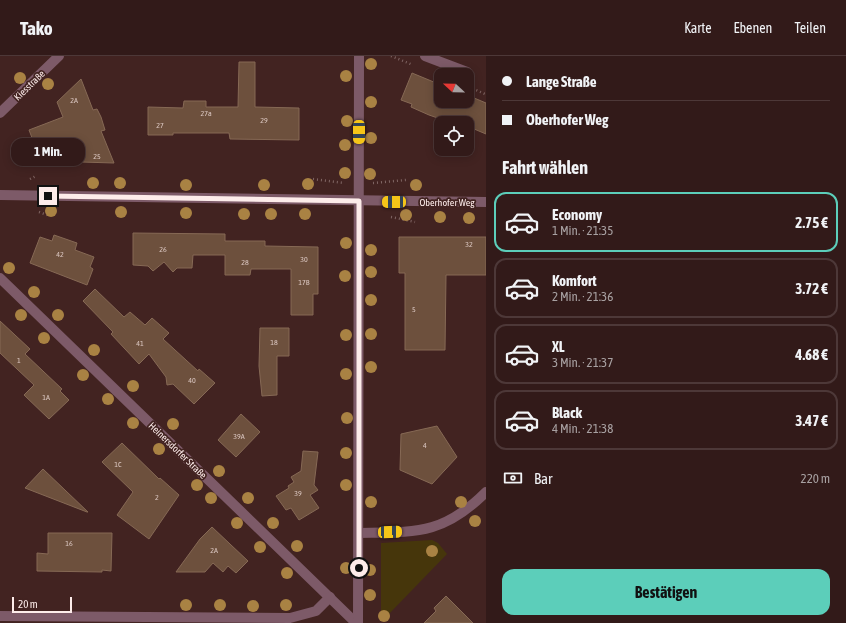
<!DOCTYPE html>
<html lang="de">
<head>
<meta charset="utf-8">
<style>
  body { margin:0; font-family:"Asap Condensed",sans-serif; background:#3d2726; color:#f1f3f6; height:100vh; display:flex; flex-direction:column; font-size:15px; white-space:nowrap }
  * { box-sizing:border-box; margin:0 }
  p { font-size:13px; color:#a8a1a2 }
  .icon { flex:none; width:22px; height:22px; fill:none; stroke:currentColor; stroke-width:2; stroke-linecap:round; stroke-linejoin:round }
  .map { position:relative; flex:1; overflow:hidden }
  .side { display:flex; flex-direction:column; background:#321a19; width:360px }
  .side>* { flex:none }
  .top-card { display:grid; align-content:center; height:88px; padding:0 16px; background:#321a19 }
  .needle { width:26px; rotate:292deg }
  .controls { position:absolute; left:434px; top:12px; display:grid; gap:8px }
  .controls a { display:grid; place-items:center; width:40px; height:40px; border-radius:8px; background:#321a19; box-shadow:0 2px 10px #0003,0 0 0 1px #4d3838; font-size:20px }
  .scale { position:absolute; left:12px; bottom:10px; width:60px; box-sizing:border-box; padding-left:4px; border:2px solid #fdecea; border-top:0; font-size:11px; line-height:14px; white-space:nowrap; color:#fdecea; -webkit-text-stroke:3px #422321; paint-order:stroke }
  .end { position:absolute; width:18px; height:18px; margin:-9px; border:5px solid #fdecea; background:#111; box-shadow:0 0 0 2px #111 }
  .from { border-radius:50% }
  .bubble { position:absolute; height:28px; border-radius:12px; background:#321a19; box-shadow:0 2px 10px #0003,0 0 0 1px #4d3838; font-size:13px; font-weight:700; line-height:28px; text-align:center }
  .car { position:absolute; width:12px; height:24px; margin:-12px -6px; border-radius:5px; box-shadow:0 0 3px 1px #0007; background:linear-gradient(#f5c518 24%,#345 0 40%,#f5c518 0 76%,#345 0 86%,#f5c518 0) }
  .top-card b { display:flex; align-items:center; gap:14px; height:38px; font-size:15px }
  .top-card b+b { border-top:1px solid #4d3838 }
  .top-card i { width:10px; height:10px; background:#f1f3f6 }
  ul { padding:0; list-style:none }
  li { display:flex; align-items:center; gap:12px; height:60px; margin:0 8px 6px; padding:0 8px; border:2px solid #4d3838; border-radius:12px }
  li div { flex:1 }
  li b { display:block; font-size:15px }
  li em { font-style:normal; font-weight:700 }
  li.active { border-color:#5cceba }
  li>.icon { width:36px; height:36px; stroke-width:1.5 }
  h2 { padding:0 16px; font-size:18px; line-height:48px }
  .pay { display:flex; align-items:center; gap:10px; height:44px; padding:0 16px; font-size:15px }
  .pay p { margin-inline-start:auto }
  .primary-button { display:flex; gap:8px; margin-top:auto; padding:8px 16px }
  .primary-button a { flex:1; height:46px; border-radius:12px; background:#5cceba; color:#111; font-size:16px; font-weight:700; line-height:46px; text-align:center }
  header { display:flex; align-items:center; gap:24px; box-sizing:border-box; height:56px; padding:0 20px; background:#321a19; border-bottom:1px solid #4d3838 }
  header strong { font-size:19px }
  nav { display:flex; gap:22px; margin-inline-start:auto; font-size:14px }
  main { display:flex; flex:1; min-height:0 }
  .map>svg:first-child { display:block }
  .green { fill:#46360b }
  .building { fill:#6d503d; stroke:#866955 }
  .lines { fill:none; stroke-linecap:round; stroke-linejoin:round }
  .path { stroke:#816765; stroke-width:2.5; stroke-dasharray:1 3; stroke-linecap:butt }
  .lane { stroke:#7d5a68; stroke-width:10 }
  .street { stroke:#7d5a68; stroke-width:10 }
  .tree { fill:#a98243 }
  .route { stroke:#fdecea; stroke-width:5 }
  .labels { text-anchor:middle; stroke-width:3.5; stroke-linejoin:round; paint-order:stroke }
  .number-label { font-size:8px; fill:#d9c5bf }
  .street-label { font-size:10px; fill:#fdecea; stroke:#422321 }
</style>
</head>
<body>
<header>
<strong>Tako</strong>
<nav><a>Karte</a><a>Ebenen</a><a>Teilen</a></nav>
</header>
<main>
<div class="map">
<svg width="486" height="567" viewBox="0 0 486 567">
  <rect width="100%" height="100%" fill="#422321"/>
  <polygon class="green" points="432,484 438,487 447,498 385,562 381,558 381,487"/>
  <g class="building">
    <polygon points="239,6 255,6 255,51 299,52 299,84 230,83 229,77 173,77 173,79 148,79 148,51 183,52 184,45 206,45 206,51 238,51"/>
    <polygon points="412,17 441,29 441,45 467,45 467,39 486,47 486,78 467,70 467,67 452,67 429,59 411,51 412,48 401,44"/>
    <polygon points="81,23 93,54 97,53 101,61 105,74 101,75 114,107 81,106 74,93 41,105 29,74 63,61 57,46"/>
    <polygon points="133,177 225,178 225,185 265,185 265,190 318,191 318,238 313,238 313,259 291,259 291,213 251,213 250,219 225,219 225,199 193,199 192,212 177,212 173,216 164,206 153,215 148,210 133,209"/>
    <polygon points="54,179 77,187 75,194 94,201 90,211 93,213 87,229 30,207 40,181 52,185"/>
    <polygon points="399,181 486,181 486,219 446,219 445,294 405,294 405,217 399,217"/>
    <polygon points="95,233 124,261 130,256 145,269 152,262 169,277 163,283 198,315 199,313 215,327 194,348 173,328 167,329 166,321 149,298 139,308 111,278 113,276 83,245"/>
    <polygon points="0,265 30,293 25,298 62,333 60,335 69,344 49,363 24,339 34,329 0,297"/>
    <polygon points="260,272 289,272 289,300 277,300 277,339 262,340 259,310"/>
    <polygon points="241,358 260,376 236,401 218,384"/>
    <polygon points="437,370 457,401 432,428 400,414 401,378"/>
    <polygon points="122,387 159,423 160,422 179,439 149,483 117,459 133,436 102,406"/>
    <polygon points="303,395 318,396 314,429 318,434 310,439 319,452 299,464 291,452 286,454 276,440 289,432 288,430 294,426 291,421 301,415"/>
    <polygon points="43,413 88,456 87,456 25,432"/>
    <polygon points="212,471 248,505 236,517 228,510 223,516 213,507 205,516 176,516 200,483"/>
    <polygon points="48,477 112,477 111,515 102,514 102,516 37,515 37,497 48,498"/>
    <polygon points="446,540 473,567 424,567 436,555 434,552"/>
  </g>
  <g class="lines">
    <g class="path">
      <polyline points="391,0 413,9"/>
      <polyline points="469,31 485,38 486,37"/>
      <polyline points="30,123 36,120"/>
      <polyline points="313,123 344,127"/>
      <polyline points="373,127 406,124"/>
      <polyline points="39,156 47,159"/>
      <polyline points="391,161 415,166"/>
    </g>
    <polyline class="lane" points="425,0 467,16"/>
    <g class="street">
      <polyline points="0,57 59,0"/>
      <polyline points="0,139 486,146"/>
      <polyline points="0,222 356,567"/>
      <path d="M359 477C416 476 443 479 486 436"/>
      <polyline points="0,560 290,562 316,555 330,541"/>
      <polyline points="358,567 359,0"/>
    </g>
  </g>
  <g class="tree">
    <circle cx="371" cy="8" r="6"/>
    <circle cx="346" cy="20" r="6"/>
    <circle cx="20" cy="22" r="6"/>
    <circle cx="48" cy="28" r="6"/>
    <circle cx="371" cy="46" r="6"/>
    <circle cx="347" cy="65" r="6"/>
    <circle cx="371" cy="82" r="6"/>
    <circle cx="345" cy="89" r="6"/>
    <circle cx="345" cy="117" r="6"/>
    <circle cx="370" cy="118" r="6"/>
    <circle cx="93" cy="127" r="6"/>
    <circle cx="120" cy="127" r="6"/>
    <circle cx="308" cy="128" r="6"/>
    <circle cx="186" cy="129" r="6"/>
    <circle cx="264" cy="129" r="6"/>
    <circle cx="416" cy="129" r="6"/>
    <circle cx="51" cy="155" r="6"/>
    <circle cx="121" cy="156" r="6"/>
    <circle cx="186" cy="157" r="6"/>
    <circle cx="244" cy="158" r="6"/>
    <circle cx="271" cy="158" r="6"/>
    <circle cx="305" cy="158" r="6"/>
    <circle cx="406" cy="159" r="6"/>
    <circle cx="440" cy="161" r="6"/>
    <circle cx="469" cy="162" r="6"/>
    <circle cx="346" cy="187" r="6"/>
    <circle cx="371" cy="194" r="6"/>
    <circle cx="9" cy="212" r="6"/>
    <circle cx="371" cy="216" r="6"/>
    <circle cx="345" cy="220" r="6"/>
    <circle cx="34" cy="236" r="6"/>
    <circle cx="371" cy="244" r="6"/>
    <circle cx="21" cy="259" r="6"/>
    <circle cx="58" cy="259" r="6"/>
    <circle cx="371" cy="278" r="6"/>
    <circle cx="346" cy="279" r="6"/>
    <circle cx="44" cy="282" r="6"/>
    <circle cx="94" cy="294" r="6"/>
    <circle cx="371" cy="311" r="6"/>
    <circle cx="346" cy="318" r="6"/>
    <circle cx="83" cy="319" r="6"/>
    <circle cx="133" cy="330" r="6"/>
    <circle cx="108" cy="343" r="6"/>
    <circle cx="347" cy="362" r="6"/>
    <circle cx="133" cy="367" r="6"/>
    <circle cx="173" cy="368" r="6"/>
    <circle cx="159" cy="393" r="6"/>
    <circle cx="346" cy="397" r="6"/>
    <circle cx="219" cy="415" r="6"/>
    <circle cx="197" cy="429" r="6"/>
    <circle cx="346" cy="429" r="6"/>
    <circle cx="211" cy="442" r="6"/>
    <circle cx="248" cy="442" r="6"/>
    <circle cx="371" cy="446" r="6"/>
    <circle cx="461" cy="446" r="6"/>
    <circle cx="475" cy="465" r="6"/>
    <circle cx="237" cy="467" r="6"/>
    <circle cx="273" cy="467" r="6"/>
    <circle cx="297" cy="490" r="6"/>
    <circle cx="260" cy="491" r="6"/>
    <circle cx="432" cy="495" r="6"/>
    <circle cx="346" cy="512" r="6"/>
    <circle cx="370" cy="514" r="6"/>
    <circle cx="287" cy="517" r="6"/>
    <circle cx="370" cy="539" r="6"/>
    <circle cx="186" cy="549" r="6"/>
    <circle cx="220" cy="549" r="6"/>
    <circle cx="286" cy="549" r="6"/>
    <circle cx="253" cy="550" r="6"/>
    <circle cx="384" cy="560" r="6"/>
  </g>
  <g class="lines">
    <polyline class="route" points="48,140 359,145 359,512"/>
  </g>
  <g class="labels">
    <g class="number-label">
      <text x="74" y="47">2A</text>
      <text x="206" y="60">27a</text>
      <text x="264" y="67">29</text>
      <text x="160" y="72">27</text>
      <text x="97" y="103">25</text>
      <text x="469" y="191">32</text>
      <text x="163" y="196">26</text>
      <text x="60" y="201">42</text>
      <text x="304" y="206">30</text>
      <text x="245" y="209">28</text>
      <text x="304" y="229">17B</text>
      <text x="414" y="256">5</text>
      <text x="274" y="289">18</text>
      <text x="140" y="290">41</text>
      <text x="19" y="307">1</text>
      <text x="192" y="327">40</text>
      <text x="46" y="344">1A</text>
      <text x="239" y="383">39A</text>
      <text x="425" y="392">4</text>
      <text x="118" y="411">1C</text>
      <text x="298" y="440">39</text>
      <text x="157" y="444">2</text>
      <text x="69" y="490">16</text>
      <text x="214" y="497">2A</text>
    </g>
    <g class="street-label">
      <text transform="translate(29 29) rotate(-44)" y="4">Kiesstraße</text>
      <text x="447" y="150">Oberhofer Weg</text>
      <text transform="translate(178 394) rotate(44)" y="4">Heinersdorfer Straße</text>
    </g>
  </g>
</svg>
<div class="controls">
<a><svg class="needle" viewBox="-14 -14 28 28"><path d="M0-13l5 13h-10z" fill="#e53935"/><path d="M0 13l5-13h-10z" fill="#a8a1a2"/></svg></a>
<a><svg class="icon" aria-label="locate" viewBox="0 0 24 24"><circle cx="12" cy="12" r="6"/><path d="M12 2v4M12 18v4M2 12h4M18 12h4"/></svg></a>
</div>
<div class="scale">20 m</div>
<i class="end from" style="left:359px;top:512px"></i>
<i class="end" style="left:48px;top:140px"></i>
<div class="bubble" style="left:11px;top:82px;width:74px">1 Min.</div>
<i class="car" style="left:359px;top:76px;rotate:180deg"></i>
<i class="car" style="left:394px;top:146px;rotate:270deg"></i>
<i class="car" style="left:390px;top:476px;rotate:88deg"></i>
</div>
<section class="side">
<div class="top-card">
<b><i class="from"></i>Lange Straße</b>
<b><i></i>Oberhofer Weg</b>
</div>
<h2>Fahrt wählen</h2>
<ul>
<li class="active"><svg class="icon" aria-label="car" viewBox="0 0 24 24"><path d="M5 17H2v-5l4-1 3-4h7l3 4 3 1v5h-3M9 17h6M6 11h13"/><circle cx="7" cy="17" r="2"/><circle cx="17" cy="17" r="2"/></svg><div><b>Economy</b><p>1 Min. · 21:35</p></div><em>2.75 €</em></li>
<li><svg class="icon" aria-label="car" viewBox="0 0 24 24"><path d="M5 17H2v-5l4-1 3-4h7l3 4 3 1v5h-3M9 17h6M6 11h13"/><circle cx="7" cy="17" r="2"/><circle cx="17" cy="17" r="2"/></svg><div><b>Komfort</b><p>2 Min. · 21:36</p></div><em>3.72 €</em></li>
<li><svg class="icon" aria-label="car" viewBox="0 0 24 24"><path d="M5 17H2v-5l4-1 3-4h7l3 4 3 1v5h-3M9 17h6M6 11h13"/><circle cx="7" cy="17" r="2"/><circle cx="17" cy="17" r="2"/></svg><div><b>XL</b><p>3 Min. · 21:37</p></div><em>4.68 €</em></li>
<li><svg class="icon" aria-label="car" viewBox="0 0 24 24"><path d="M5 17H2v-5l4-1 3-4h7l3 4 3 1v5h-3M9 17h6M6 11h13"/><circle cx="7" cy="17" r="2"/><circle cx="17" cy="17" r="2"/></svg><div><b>Black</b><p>4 Min. · 21:38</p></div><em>3.47 €</em></li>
</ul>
<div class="pay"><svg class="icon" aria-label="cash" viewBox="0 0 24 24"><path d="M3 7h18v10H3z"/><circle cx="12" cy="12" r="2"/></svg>Bar<p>220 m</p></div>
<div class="primary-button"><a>Bestätigen</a></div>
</section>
</main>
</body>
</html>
